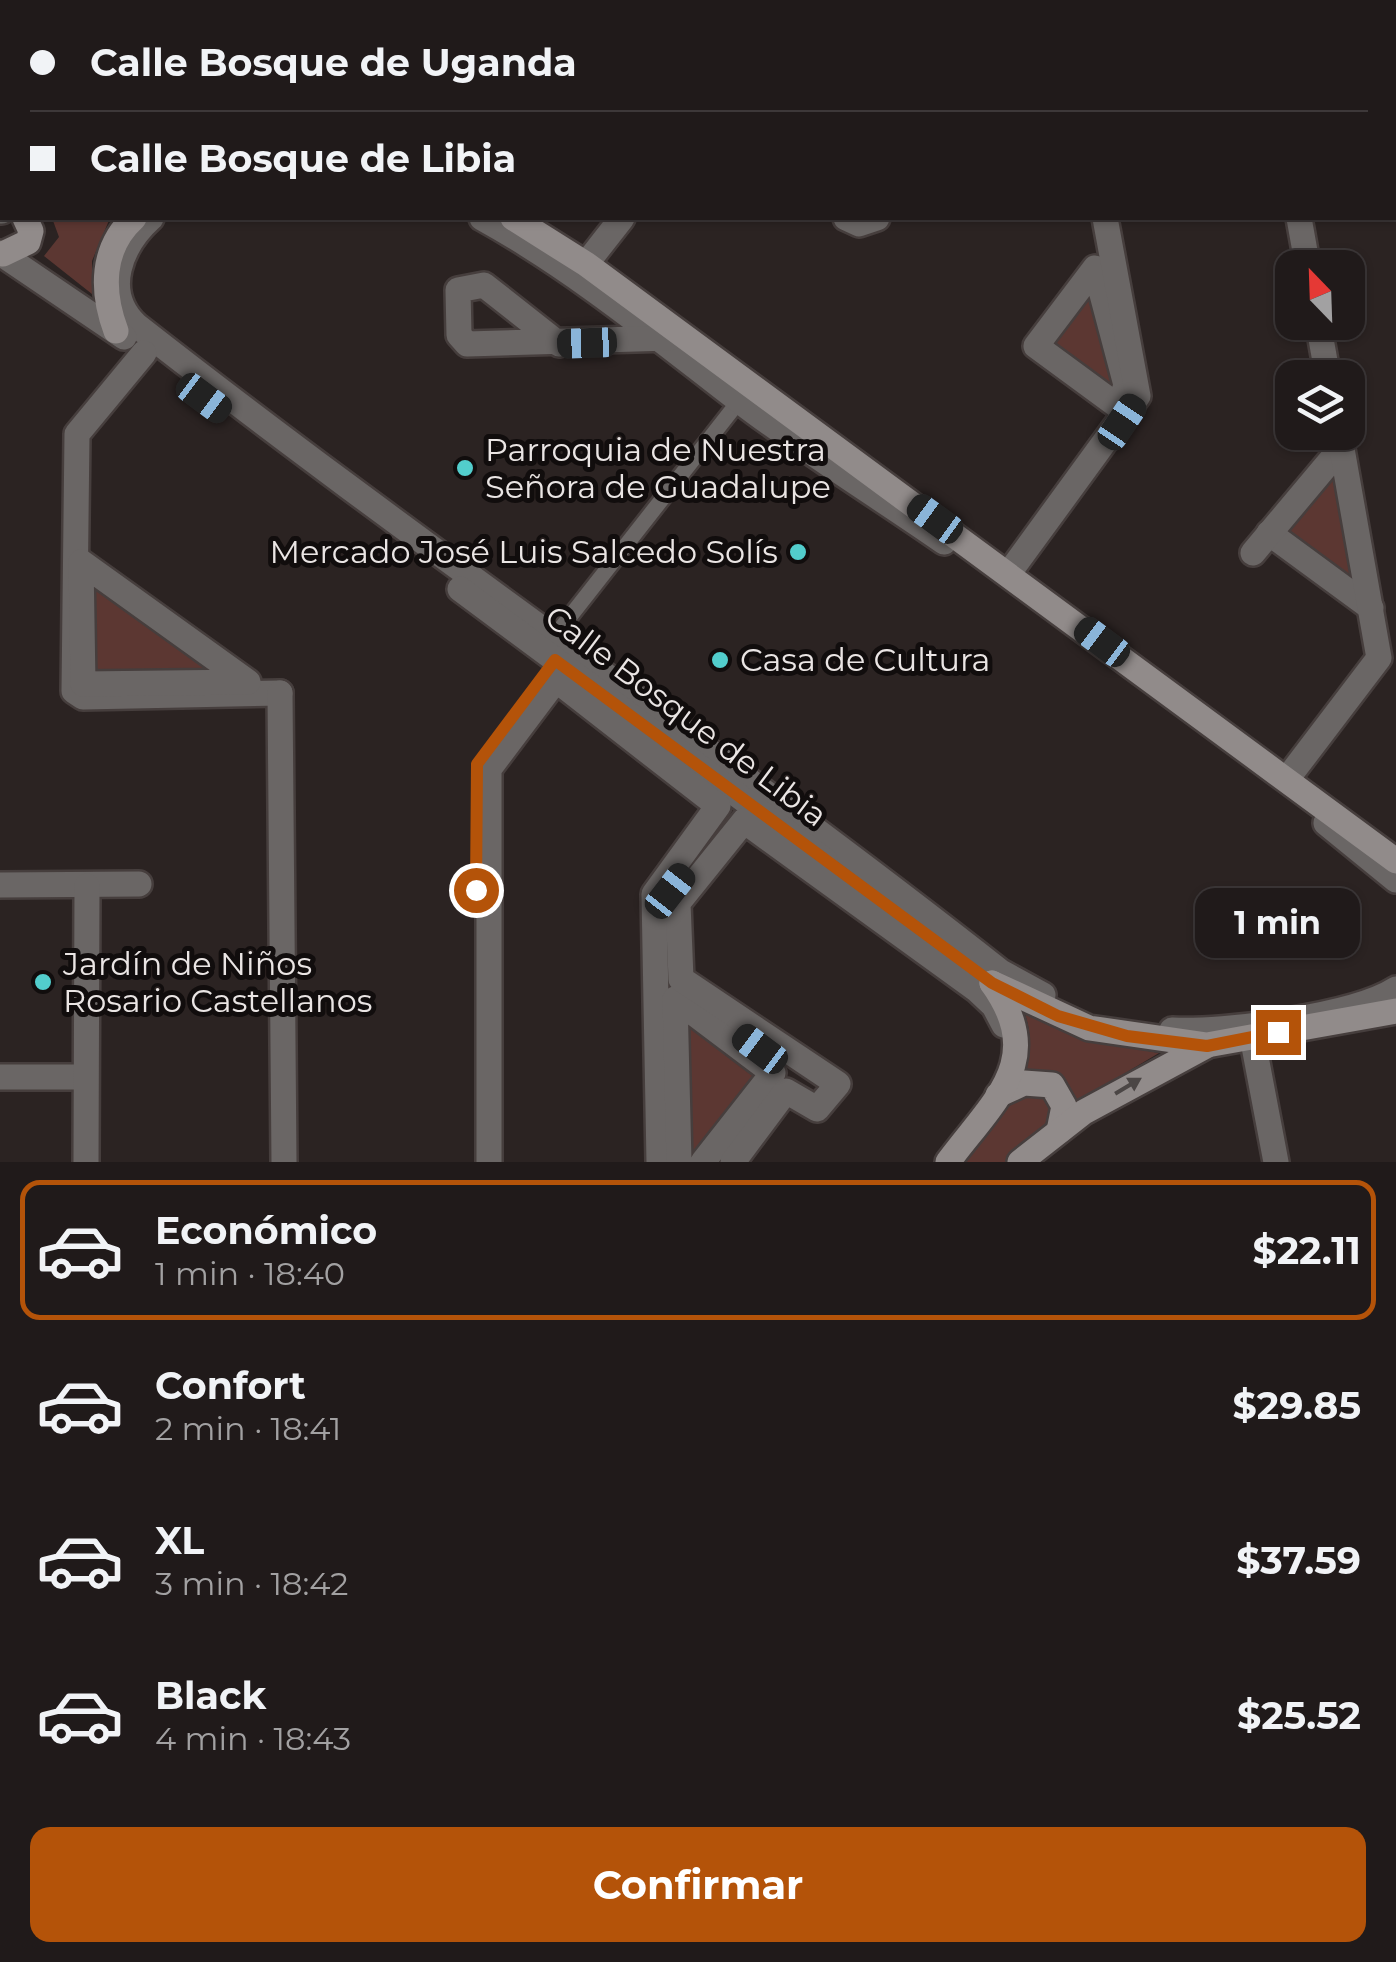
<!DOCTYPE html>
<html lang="es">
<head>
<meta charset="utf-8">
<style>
  body { margin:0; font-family:Montserrat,sans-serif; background:#282323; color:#f1f3f6; height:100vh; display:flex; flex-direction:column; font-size:38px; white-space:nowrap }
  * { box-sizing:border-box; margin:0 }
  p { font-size:32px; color:#a2a1a2 }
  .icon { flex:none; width:55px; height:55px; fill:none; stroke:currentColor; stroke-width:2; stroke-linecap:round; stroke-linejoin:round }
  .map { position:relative; height:1162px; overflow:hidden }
  .drawer { display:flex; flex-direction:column; background:#201a1a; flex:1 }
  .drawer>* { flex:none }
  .guide { position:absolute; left:0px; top:0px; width:1398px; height:220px; box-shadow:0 2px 8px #0004,0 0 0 2px #3d3839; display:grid; align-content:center; height:220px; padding:0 30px; background:#201a1a }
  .needle { width:65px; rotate:337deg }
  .controls { position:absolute; left:1275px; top:250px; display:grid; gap:20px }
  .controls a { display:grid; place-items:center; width:90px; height:90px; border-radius:20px; background:#201a1a; box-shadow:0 2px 8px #0004,0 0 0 2px #3d3839; font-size:50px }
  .end { position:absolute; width:45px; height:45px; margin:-22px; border:12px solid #b45309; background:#fff; box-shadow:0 0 0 5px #fff }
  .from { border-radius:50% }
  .bubble { position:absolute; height:70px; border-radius:20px; background:#201a1a; box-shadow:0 2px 8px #0004,0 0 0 2px #3d3839; font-size:32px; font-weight:700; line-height:70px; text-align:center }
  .car { position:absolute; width:30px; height:60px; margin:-30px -15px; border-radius:12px; box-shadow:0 0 8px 2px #0007; background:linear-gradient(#222 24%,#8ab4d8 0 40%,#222 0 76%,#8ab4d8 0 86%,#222 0) }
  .guide b { display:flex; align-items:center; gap:35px; height:95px; font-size:38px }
  .guide b+b { border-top:2px solid #3d3839 }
  .guide i { width:25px; height:25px; background:#f1f3f6 }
  ul { padding:18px 0 0; list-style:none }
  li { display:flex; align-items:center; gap:30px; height:140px; margin:0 20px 15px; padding:0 10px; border:5px solid transparent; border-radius:20px }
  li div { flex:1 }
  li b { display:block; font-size:38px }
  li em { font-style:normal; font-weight:700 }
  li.on { border-color:#b45309 }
  li>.icon { width:90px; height:90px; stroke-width:1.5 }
  .primary-button { display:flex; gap:20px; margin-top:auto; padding:20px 30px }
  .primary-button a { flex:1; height:115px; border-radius:20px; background:#b45309; color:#fff; font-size:40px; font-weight:700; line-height:115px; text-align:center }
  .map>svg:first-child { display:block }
  .green { fill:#5c3732 }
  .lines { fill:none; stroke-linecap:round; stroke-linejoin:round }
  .lane-casing { stroke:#463e3d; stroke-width:20 }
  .street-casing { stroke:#463e3d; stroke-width:30 }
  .secondary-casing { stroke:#463e3d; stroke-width:30 }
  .lane { stroke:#6a6665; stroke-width:15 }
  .street { stroke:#6a6665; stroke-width:25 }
  .secondary { stroke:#918b8a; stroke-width:25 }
  .oneway { fill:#4b4645 }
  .route { stroke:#b45309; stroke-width:12 }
  .poi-dot { fill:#52cdcc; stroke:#110d0d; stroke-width:4 }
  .labels { text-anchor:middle; stroke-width:10; stroke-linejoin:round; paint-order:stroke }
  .poi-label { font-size:32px; fill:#eae5e4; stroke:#110d0d; text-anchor:start }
  .street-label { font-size:32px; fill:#eae5e4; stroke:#110d0d }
</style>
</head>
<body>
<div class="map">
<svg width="1396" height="1162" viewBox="0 0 1396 1162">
  <rect width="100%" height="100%" fill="#2b2322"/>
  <g class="green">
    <polygon points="52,218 110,218 92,261 92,294 44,256 59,237"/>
    <polygon points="1095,268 1119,407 1036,346"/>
    <polygon points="1337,468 1357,589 1284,530"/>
    <polygon points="88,571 235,677 90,679"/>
    <polygon points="675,999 773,1073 703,1162 679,1162"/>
    <path d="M1024 1011 1082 1039 1159 1053 1075 1103 1020 1077C1031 1051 1033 1038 1024 1011Z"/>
    <path d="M1039 1091C1077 1119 1026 1142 1006 1162H960C984 1130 998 1100 1039 1091Z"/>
  </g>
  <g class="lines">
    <g class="lane-casing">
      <polyline id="lane" points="550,642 743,396"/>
    </g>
    <g class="street-casing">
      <g id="street">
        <polyline points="75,0 75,2"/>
        <polyline points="279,0 279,2"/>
        <polyline points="467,0 467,2"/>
        <polyline points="1063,0 1064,2"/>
        <polyline points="1258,0 1259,2"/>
        <polyline points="551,2 565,0"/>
        <polyline points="0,211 2,211"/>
        <path d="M151 218C121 245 101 292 136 325 419 547 718 749 1001 972L1043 995"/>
        <path d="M482 218C574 269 654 335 737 399 803 450 875 494 944 542"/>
        <polyline points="846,218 859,224 877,218"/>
        <polyline points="1299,218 1308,268"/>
        <polyline points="0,253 124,337"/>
        <polyline points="586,264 622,218"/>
        <polygon points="1095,268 1126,385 1119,407 1036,346"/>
        <polyline points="1318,322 1328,378"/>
        <polyline points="559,344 484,285 458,290 459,335 467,344 670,338"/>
        <polyline points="144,353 77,434 74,691 83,697 280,693"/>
        <polyline points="1269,533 1371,608"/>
        <polyline points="1253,553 1341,448"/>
        <polygon points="81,562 248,682 83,684"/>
        <polyline points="1009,573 1138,396 1105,218"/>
        <polyline points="460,589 825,860"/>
        <polyline points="280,693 284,1162"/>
        <polyline points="1287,779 1379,658 1339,432"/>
        <polyline points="1326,823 1396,880"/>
        <polyline points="0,885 139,884"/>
        <path d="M1172 1030C1223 1033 1354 1016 1396 989"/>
        <polyline points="1252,1036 1276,1162"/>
        <polyline points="0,1077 84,1077"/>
        <polyline points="86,1162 87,886"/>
        <polyline points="489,1162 489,769 556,680 718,806 654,894 659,1162"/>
        <polyline points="679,1162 675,999 773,1073 703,1162"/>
        <polyline points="733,1162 786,1091 817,1109 838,1084 681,979 678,903 744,821 977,990 994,1006 1004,1025"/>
      </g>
    </g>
    <g class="secondary-casing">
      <g id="secondary">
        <polyline points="0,195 2,195"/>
        <polyline points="513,218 586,264 1396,861"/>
        <polyline points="3,254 28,242 31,231 25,218"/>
        <path d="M116 331C101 291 101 248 134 218"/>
        <polyline points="992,983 1089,1028 1207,1045 1396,1011"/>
        <polyline points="998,1095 1024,1083 1052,1085 1064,1106 1059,1131"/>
        <path d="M948 1162C995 1099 1047 1060 992 983"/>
        <polyline points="1020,1162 1084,1112 1206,1046"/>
      </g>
    </g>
    <use href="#lane" class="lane"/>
    <use href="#street" class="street"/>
    <use href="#secondary" class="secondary"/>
  </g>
  <defs><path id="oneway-solid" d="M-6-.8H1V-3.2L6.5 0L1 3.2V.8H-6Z" transform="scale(2.5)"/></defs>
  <use class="oneway" href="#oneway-solid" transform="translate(1128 1086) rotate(-31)"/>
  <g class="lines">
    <polyline class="route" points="476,890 477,764 555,660 992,983 1058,1016 1127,1036 1207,1046 1278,1032"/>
  </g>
  <g class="poi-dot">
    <circle cx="465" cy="468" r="10"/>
    <circle cx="798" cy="552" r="10"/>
    <circle cx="720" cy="660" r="10"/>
    <circle cx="43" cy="982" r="10"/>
  </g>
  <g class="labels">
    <g class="poi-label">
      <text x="485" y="461">Parroquia de Nuestra<tspan x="485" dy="37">Señora de Guadalupe</tspan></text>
      <text x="778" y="563" text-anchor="end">Mercado José Luis Salcedo Solís</text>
      <text x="740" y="671">Casa de Cultura</text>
      <text x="63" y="975">Jardín de Niños<tspan x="63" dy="37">Rosario Castellanos</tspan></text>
    </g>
    <g class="street-label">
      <text transform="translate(686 716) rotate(37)" y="11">Calle Bosque de Libia</text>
    </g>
  </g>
</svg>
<div class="controls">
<a><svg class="needle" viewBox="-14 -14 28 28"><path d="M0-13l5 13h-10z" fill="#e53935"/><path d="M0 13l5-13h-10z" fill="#a2a1a2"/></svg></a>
<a><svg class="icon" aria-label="layers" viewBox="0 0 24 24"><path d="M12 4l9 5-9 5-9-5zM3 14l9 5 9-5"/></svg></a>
</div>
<i class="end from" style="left:476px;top:890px"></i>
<i class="end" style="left:1278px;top:1032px"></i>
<div class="bubble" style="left:1195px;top:888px;width:165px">1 min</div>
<i class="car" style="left:587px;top:343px;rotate:268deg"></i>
<i class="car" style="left:204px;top:398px;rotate:127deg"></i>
<i class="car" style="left:1122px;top:422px;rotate:34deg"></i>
<i class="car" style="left:935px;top:519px;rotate:306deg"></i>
<i class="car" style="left:1102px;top:642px;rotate:307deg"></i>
<i class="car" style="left:670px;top:891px;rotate:38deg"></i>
<i class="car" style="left:760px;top:1049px;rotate:307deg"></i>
<div class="guide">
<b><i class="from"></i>Calle Bosque de Uganda</b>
<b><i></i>Calle Bosque de Libia</b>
</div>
</div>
<section class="drawer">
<ul>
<li class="on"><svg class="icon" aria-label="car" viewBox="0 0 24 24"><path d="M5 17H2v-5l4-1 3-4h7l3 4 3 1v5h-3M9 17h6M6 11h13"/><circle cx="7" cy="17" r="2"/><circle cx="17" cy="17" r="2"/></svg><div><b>Económico</b><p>1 min · 18:40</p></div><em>$22.11</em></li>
<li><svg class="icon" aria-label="car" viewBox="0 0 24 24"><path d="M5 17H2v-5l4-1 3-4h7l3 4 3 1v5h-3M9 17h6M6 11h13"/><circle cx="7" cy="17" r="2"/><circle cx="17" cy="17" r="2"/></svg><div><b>Confort</b><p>2 min · 18:41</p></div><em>$29.85</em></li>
<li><svg class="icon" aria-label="car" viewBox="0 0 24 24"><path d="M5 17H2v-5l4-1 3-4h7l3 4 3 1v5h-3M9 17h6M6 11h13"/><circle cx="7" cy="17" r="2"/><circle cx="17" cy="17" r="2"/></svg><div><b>XL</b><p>3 min · 18:42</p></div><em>$37.59</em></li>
<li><svg class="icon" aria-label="car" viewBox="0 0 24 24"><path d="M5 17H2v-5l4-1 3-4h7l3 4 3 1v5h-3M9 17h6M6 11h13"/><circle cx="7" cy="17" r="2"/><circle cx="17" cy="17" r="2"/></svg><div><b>Black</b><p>4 min · 18:43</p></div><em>$25.52</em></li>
</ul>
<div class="primary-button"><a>Confirmar</a></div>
</section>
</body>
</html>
